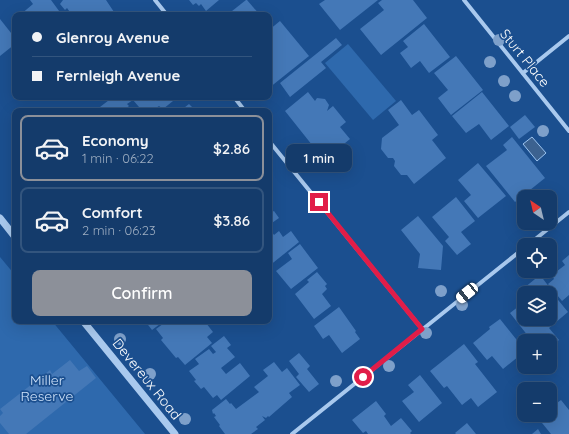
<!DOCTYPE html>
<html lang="en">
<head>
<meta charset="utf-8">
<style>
  body { margin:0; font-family:Quicksand,sans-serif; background:#214673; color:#f1f3f6; height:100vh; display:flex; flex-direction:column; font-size:15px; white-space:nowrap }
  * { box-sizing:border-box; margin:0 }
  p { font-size:13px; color:#9dadc1 }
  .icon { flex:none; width:22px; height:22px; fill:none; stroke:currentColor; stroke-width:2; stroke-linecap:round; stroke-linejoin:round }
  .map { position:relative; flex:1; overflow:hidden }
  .details { position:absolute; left:12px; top:108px; width:260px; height:216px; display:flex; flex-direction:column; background:#143b6b; border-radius:8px; box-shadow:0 4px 16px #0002,0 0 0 1px #33557e }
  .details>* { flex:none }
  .hud { position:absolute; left:12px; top:12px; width:260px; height:88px; border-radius:8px; box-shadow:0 4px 16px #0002,0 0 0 1px #33557e; display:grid; align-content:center; height:88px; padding:0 20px; background:#143b6b }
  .needle { width:26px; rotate:325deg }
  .buttons { position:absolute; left:517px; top:190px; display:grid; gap:8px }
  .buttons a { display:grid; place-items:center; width:40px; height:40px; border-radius:8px; background:#143b6b; box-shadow:0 4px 16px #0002,0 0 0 1px #33557e; font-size:20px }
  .end { position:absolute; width:18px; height:18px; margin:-9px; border:5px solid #e11d48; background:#fff; box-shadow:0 0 0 2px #fff }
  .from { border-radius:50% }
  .bubble { position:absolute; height:28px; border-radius:8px; background:#143b6b; box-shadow:0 4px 16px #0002,0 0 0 1px #33557e; font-size:13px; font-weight:600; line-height:28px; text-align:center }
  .car { position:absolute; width:12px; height:24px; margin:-12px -6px; border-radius:5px; box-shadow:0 0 3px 1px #0007; background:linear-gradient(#fff 24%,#345 0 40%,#fff 0 76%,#345 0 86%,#fff 0) }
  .hud b { display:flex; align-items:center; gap:14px; height:38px; font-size:15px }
  .hud b+b { border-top:1px solid #33557e }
  .hud i { width:10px; height:10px; background:#f1f3f6 }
  ul { padding:7px 0 0; list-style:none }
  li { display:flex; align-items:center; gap:12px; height:66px; margin:0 8px 6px; padding:0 12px; border:2px solid #33557e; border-radius:8px }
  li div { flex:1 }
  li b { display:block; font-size:15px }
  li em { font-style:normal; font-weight:600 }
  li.selected { border-color:#8c9099 }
  li>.icon { width:36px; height:36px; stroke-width:1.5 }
  .primary-button { display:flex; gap:8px; margin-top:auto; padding:8px 20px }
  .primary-button a { flex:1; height:46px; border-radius:8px; background:#8c9099; color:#fff; font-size:16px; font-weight:600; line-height:46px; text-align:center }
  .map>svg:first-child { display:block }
  .green { fill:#2e69ad }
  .water { fill:#3c6290; stroke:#9cc4f0 }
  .building { fill:#4478b7 }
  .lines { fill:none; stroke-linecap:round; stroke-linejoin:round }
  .minor { stroke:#a9c9ee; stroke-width:4 }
  .tertiary { stroke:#a9c9ee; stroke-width:7 }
  .tree { fill:#7ea0ca }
  .route { stroke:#e11d48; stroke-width:5 }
  .labels { text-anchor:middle; stroke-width:3.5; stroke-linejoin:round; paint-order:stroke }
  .street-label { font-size:14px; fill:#fff; stroke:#1b4f8f }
  .park-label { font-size:14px; fill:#cfe3fa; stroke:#1b4f8f }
</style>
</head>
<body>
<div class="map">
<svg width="569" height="434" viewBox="0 0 569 434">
  <rect width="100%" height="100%" fill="#1b4f8f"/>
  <g class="green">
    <polygon points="348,44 396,101 373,120 325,63"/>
    <polygon points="0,257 15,275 15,321 52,321 145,434 0,434"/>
  </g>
  <polygon class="water" points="532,137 546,153 537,161 523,144"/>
  <g class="building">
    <polygon points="30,0 51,0 62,15 20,15 33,4"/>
    <polygon points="63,0 106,0 116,15 72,15 67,8 65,10 60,4"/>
    <polygon points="189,0 219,0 206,11 201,4 199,6 196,3 193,5"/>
    <polygon points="246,0 247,0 260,15 227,15"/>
    <polygon points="325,0 378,0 340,30 319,4"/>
    <polygon points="382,0 413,0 427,18 381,55 360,29 384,10 378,3"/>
    <polygon points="0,19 15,38 15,44 0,56"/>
    <polygon points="280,21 309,56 269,88 269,30"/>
    <polygon points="424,24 450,57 429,73 420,61 411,68 400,53 408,47 403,41"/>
    <polygon points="336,38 342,45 321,62 326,68 290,97 280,83"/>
    <polygon points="456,56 483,90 451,115 438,98 448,90 434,73"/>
    <polygon points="308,92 315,101 317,98 325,99 329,105 327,111 333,106 346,122 340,127 350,139 324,160 285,111"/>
    <polygon points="482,92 509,126 491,140 479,124 466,133 452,116"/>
    <polygon points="113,97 172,97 171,98 173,101 163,109 159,106 153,110 154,111 134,111 139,107 133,100 127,104 129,106 123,111 103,111 100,107"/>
    <polygon points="401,100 412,115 419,110 438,135 432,140 446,158 414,184 407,175 401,175 394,166 395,161 393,158 388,158 381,149 382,138 399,125 388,110"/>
    <polygon points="189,104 196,111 180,111"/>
    <polygon points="525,115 535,127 519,139 510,127"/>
    <polygon points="512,137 545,178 515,202 486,166 507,150 503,145"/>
    <polygon points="478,163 506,196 478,218 464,201 471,195 458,180"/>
    <polygon points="456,197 475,221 461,232 471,244 457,255 445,241 449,237 432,217"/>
    <polygon points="269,209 272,212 274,211 279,218 269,225"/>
    <polygon points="418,216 443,246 441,270 418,268 420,254 401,230"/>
    <polygon points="270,229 274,235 279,231 283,237 291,231 299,242 269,266"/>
    <polygon points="300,244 318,268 291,289 276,271 292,259 288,253"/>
    <polygon points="569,255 569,295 562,301 548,284 554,279 552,275 565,265 562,261"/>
    <polygon points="317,272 327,284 325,286 327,289 322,294 331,306 314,319 295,294 309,282 307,280"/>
    <polygon points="540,275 550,288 544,293 524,293 524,299 519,292"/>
    <polygon points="554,295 568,312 549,328 559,340 550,347 550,341 532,341 510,313 523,303 524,319 550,319 550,298"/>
    <polygon points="339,307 356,331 355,332 360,339 342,353 329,335 323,339 314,326"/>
    <polygon points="500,319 524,349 524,352 503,369 492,356 487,360 473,343 490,329 489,327"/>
    <polygon points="145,321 164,321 152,330"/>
    <polygon points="167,321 171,321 174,324 178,321 208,321 206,323 213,332 207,337 212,343 185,365 178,357 176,358 161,340 163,338 156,329"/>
    <polygon points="224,336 231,345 227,348 235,357 221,368 226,374 240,363 250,376 221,400 217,395 213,398 204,387 201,389 194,381 196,380 189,371 199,364 195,359 209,349 213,354 216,352 211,346"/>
    <polygon points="464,344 478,362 475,364 497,392 478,407 471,398 462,405 447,386 444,388 430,371"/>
    <polygon points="299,353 310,366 307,369 319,384 309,392 296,377 299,374 289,361"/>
    <polygon points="70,360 79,371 87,366 96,378 26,434 9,434 0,423 0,416 3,413 0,409 50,370 52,374"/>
    <polygon points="274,362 282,372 287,368 300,385 289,393 292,397 269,417 268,416 266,418 262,416 265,420 256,427 258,429 251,434 225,434 219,426 220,425 214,417 216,416 214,413 213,414 212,410 226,399 230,404 231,403 236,409 259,392 254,387 268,376 263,370"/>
    <polygon points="420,375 442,403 419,422 402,401 414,392 408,385"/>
    <polygon points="550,392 557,401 550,406"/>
    <polygon points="561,400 569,410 569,434 551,434 538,418 542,415 550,415 550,408"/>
    <polygon points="376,401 386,414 384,416 391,426 401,418 412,431 410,433 411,434 368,434 366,431 363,433 352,420"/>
    <polygon points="467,423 476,434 456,434 455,433"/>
    <polygon points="538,429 541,434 532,434"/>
  </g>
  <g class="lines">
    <g class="minor">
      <polyline points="155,0 167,15"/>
      <polyline points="464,0 569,131"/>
      <polyline points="523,73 569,36"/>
      <polyline points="234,97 245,111"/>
      <polyline points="269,141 422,329"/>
      <polyline points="528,245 569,212"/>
      <polyline points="292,434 524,248"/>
    </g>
    <g class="tertiary">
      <polyline points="0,218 15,237"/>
      <polyline points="83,321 175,434"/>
    </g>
  </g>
  <g class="tree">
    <circle cx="499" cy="40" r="6"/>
    <circle cx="490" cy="62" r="6"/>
    <circle cx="504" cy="81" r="6"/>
    <circle cx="515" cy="96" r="6"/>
    <circle cx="543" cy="131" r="6"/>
    <circle cx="441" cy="291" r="6"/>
    <circle cx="462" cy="305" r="6"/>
    <circle cx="426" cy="333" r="6"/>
    <circle cx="120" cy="339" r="6"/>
    <circle cx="389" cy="366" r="6"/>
    <circle cx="150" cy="374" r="6"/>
    <circle cx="336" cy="381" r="6"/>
    <circle cx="185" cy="419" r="6"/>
  </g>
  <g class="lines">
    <polyline class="route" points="319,202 422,329 363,377"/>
  </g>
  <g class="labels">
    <g class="street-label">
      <text transform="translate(525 58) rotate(51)" y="5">Sturt Place</text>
      <text transform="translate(147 379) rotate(51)" y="5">Devereux Road</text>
    </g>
    <g class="park-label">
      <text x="47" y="385">Miller<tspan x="47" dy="16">Reserve</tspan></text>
    </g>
  </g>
</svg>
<div class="buttons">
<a><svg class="needle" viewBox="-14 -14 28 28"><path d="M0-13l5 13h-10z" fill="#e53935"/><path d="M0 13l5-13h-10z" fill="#9dadc1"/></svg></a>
<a><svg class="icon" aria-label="locate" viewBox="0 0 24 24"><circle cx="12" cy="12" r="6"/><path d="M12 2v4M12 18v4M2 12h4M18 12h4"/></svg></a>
<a><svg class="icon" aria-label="layers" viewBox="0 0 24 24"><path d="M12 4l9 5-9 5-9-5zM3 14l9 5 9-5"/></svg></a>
<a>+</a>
<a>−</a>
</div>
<i class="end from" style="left:363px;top:377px"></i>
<i class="end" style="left:319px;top:202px"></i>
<div class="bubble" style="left:286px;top:144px;width:66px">1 min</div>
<i class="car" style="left:467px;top:293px;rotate:231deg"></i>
<div class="hud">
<b><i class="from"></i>Glenroy Avenue</b>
<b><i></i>Fernleigh Avenue</b>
</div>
<section class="details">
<ul>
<li class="selected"><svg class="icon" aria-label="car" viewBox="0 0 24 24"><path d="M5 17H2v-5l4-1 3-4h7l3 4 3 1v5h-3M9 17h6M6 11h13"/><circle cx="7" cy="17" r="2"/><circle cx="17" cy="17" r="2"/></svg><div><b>Economy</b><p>1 min · 06:22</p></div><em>$2.86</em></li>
<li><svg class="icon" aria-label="car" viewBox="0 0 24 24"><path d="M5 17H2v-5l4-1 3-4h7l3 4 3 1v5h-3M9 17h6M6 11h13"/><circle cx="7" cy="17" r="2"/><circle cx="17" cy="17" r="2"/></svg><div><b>Comfort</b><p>2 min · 06:23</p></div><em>$3.86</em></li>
</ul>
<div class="primary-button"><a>Confirm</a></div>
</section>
</div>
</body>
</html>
